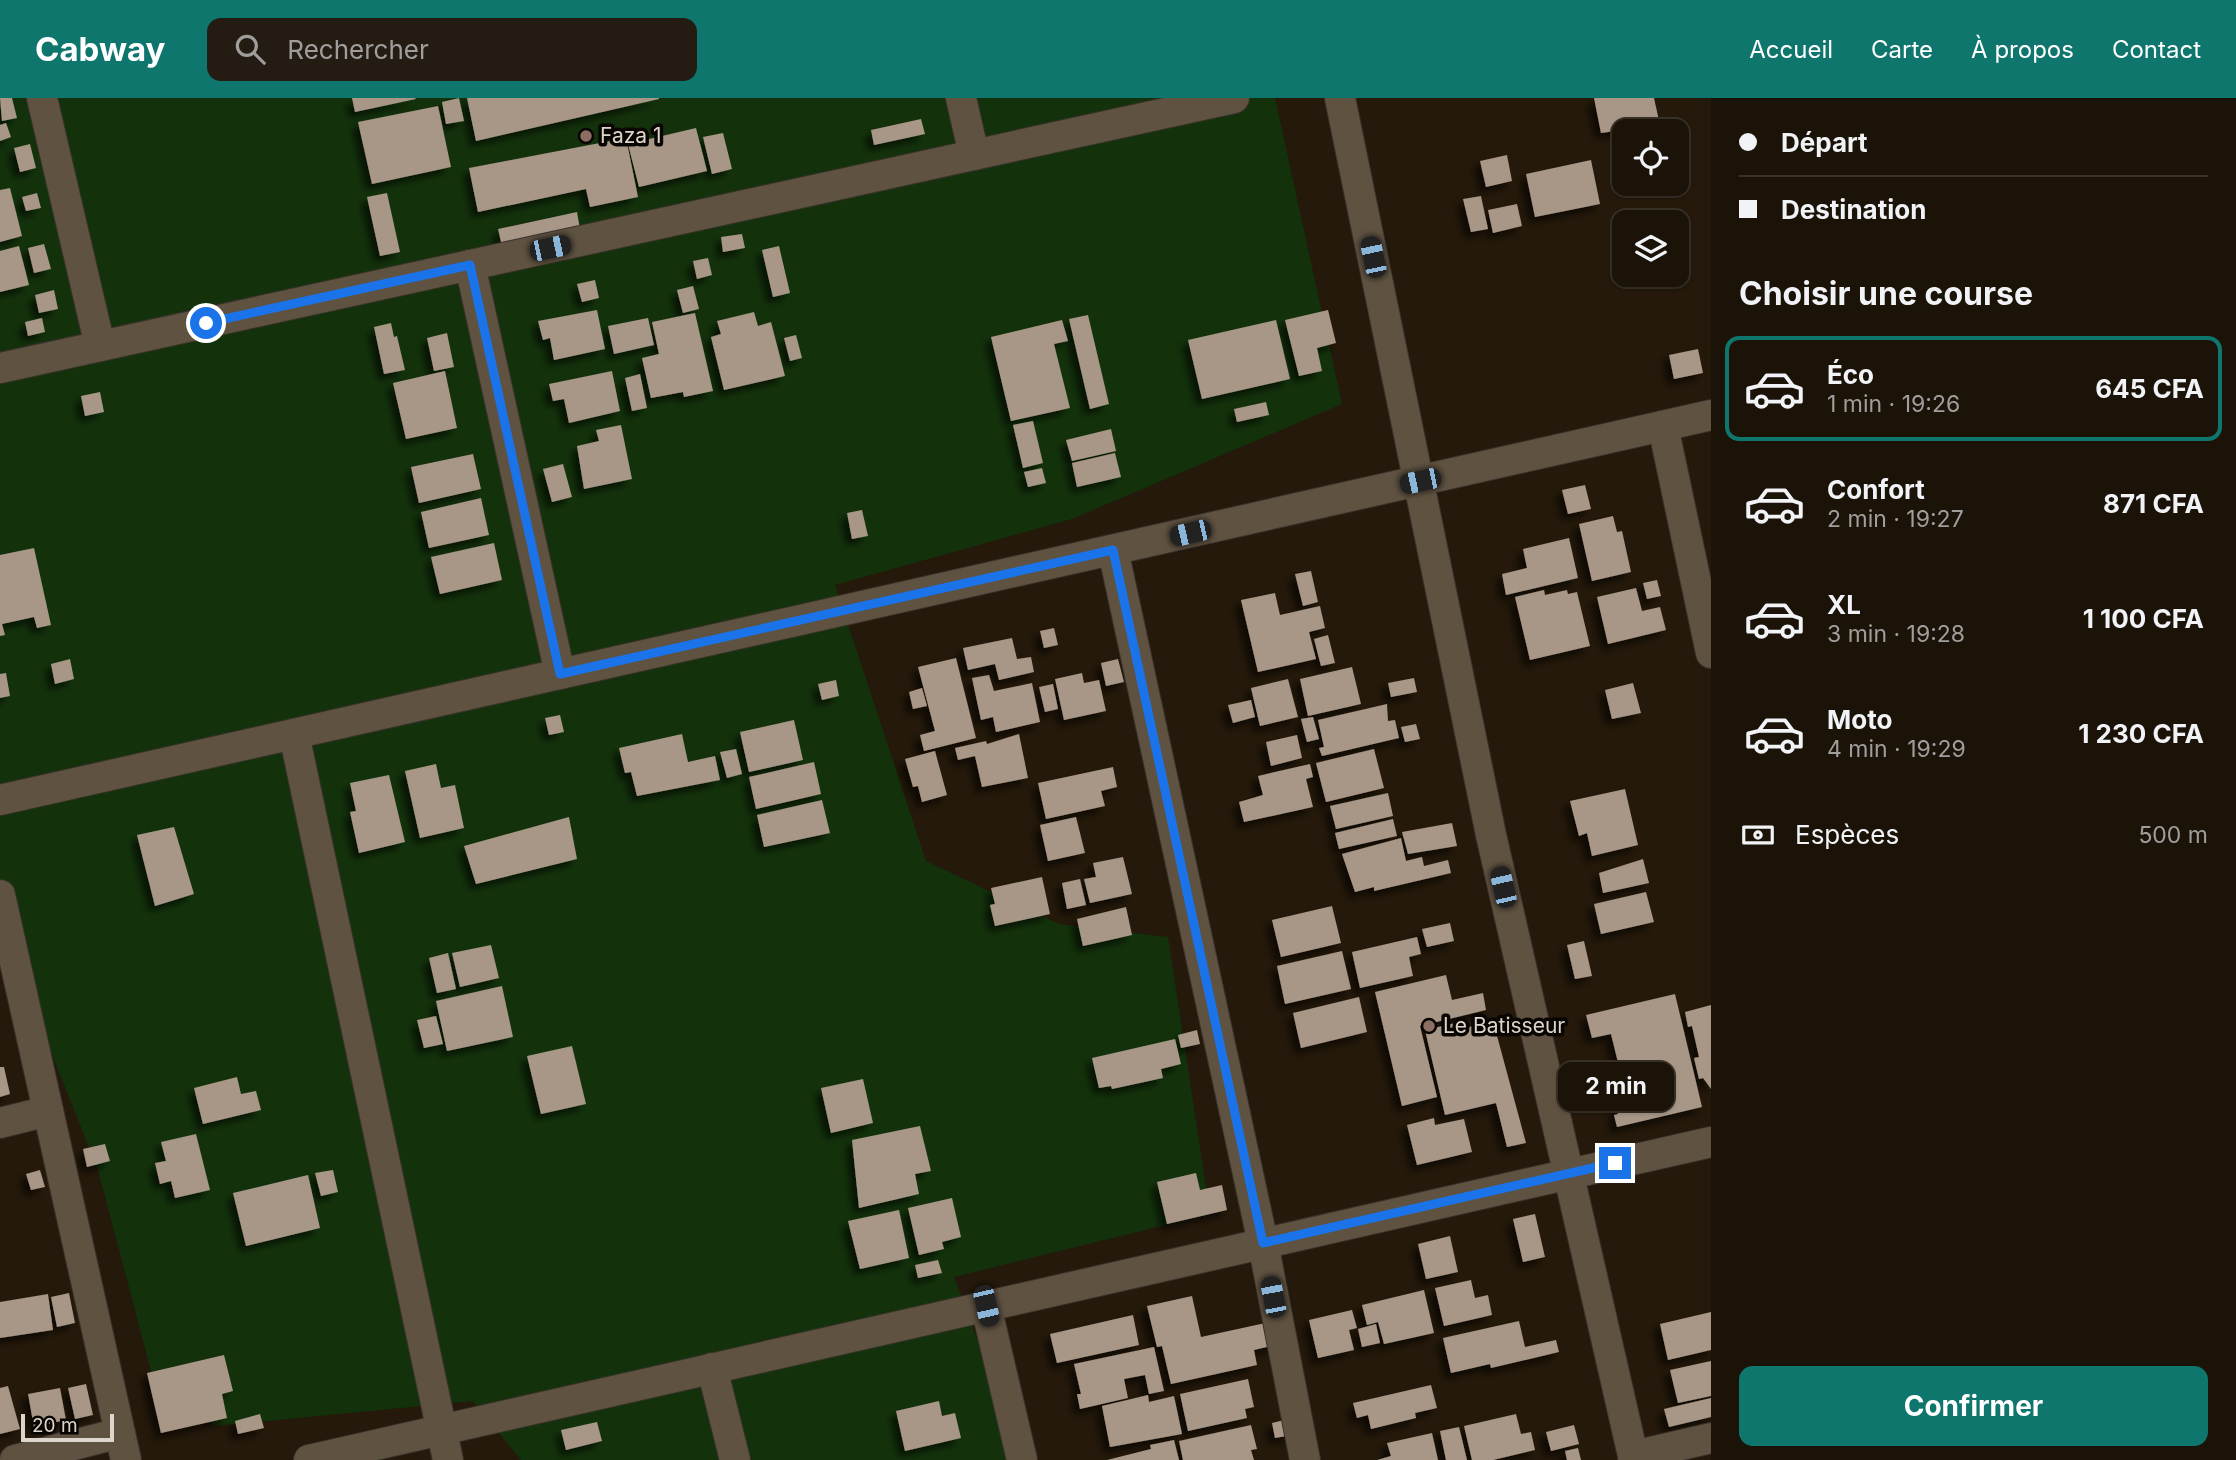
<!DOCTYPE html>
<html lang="fr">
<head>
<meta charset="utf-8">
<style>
  body { margin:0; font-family:Inter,sans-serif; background:#241c12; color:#f1f3f6; height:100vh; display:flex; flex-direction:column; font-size:26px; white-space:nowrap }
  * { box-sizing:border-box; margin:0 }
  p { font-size:23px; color:#a09e9c }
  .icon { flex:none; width:38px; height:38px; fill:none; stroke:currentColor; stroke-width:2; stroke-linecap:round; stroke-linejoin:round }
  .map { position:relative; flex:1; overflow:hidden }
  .details { display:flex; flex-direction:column; background:#1b1308; width:525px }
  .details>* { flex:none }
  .top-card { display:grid; align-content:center; height:154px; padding:0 28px; background:#1b1308 }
  .tools { position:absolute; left:1612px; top:21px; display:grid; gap:14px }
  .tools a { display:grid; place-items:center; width:77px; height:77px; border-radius:14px; background:#1b1308; box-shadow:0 2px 5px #0004,0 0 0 2px #393229; font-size:35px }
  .scale { position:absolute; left:21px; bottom:18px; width:93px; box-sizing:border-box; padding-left:7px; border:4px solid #dcd5cb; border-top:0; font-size:19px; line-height:24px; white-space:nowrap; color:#dcd5cb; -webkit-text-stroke:5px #090502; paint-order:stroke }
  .end { position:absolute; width:32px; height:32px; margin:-16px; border:9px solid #1a73e8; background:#fff; box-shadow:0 0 0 4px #fff }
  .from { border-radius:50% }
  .bubble { position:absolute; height:49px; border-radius:14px; background:#1b1308; box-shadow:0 2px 5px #0004,0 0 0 2px #393229; font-size:23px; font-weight:700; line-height:49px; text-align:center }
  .car { position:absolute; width:21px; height:42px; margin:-21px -10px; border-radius:9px; box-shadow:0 0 5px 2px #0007; background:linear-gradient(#222 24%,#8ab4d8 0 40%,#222 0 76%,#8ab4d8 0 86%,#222 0) }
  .top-card b { display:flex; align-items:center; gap:24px; height:66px; font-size:26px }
  .top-card b+b { border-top:2px solid #393229 }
  .top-card i { width:18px; height:18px; background:#f1f3f6 }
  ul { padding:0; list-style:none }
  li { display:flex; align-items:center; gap:21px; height:105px; margin:0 14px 10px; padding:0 14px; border:4px solid transparent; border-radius:14px }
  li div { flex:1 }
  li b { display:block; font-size:26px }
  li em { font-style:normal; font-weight:700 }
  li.on { border-color:#0f766e }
  li>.icon { width:63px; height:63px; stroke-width:1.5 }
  h2 { padding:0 28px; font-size:32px; line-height:84px }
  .pay { display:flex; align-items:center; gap:18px; height:77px; padding:0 28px; font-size:26px }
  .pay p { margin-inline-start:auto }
  .action { display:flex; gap:14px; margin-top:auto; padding:14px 28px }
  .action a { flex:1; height:80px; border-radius:14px; background:#0f766e; color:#fff; font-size:28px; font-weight:700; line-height:80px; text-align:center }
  header { display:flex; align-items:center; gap:42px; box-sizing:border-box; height:98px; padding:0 35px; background:#0f766e; color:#fff }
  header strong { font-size:33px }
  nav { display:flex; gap:38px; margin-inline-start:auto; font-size:24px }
  .search { width:490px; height:63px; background:#241c12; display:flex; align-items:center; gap:18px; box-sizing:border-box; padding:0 24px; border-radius:14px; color:#a09e9c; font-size:26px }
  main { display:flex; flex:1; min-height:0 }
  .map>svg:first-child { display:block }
  .green { fill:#13320b }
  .building { fill:#a89787; filter:url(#shadow) }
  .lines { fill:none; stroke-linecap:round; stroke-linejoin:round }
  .street-casing { stroke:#3a322d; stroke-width:32 }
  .street { stroke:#5f5241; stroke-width:30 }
  .route { stroke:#1a73e8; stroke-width:9 }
  .education-dot { fill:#8d6e63; stroke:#090502; stroke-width:2.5 }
  .labels { text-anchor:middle; stroke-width:7; stroke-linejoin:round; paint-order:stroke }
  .poi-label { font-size:21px; fill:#dcd5cb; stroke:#090502; text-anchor:start }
</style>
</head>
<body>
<header>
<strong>Cabway</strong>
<div class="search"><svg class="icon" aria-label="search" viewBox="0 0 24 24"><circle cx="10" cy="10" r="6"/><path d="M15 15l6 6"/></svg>Rechercher</div>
<nav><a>Accueil</a><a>Carte</a><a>À propos</a><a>Contact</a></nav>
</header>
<main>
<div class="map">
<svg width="1711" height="1362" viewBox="0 0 1711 1362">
  <defs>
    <filter id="shadow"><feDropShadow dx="-6" dy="6" stdDeviation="3.5" flood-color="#0009"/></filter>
  </defs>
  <rect width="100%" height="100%" fill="#24190a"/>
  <polygon class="green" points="0,0 1275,0 1342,306 1072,421 835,487 926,763 1059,826 1168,839 1210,1116 954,1179 1022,1362 521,1362 473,1303 215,1328 152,1277 98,1072 0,826"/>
  <g class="building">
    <polygon points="0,0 12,0 17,20 2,23"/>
    <polygon points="352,0 415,0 416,1 355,14"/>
    <polygon points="459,0 464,23 446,26 442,4"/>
    <polygon points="467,0 659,0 659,1 476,43"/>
    <polygon points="1594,0 1654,0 1660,27 1601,35"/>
    <polygon points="438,8 451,69 372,86 358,24"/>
    <polygon points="921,21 925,36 874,47 871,32"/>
    <polygon points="6,25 11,39 0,43 0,27"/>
    <polygon points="696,30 707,73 639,89 628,46"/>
    <polygon points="723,35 732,71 712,76 703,39"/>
    <polygon points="626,40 638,99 590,109 586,91 478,114 469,70"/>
    <polygon points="30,46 36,70 20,74 14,50"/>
    <polygon points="1507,57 1512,83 1486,89 1480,63"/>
    <polygon points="1591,62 1600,106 1535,119 1526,76"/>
    <polygon points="10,90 22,138 0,144 0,92"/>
    <polygon points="37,95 41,110 26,113 22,99"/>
    <polygon points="387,95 400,154 380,158 367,99"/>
    <polygon points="1481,98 1488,131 1471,134 1463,101"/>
    <polygon points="1517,106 1522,128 1493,135 1488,112"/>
    <polygon points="577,114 580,131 502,148 498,131"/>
    <polygon points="742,136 745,150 723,154 721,139"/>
    <polygon points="44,146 51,171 34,175 28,150"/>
    <polygon points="19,148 29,187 0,194 0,153"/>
    <polygon points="779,148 790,195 773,199 762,152"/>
    <polygon points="708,160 712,177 697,181 693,163"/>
    <polygon points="595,182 599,200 582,204 577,186"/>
    <polygon points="693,188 699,211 683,215 677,192"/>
    <polygon points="54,192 58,211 39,215 35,197"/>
    <polygon points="597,212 605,251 554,262 550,240 543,242 538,223"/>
    <polygon points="1328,212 1336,245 1317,250 1322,273 1299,278 1285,222"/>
    <polygon points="754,214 758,228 771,224 785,278 724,292 711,239 721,236 717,223"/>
    <polygon points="695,215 713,293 684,299 683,294 651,300 642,260 659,256 652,224"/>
    <polygon points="1088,217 1109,306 1090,311 1069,221"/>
    <polygon points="42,220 45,234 28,238 25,224"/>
    <polygon points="648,220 654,247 614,256 608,228"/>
    <polygon points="1062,222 1068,243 1054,246 1070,310 1011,323 991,239"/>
    <polygon points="1276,222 1290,281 1202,301 1188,242"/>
    <polygon points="391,225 394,239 397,238 405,272 384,276 374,229"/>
    <polygon points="447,235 454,269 434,273 427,240"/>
    <polygon points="796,237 802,260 790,263 784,240"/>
    <polygon points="1698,251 1703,275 1674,281 1669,257"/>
    <polygon points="445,273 457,330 406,341 393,285"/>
    <polygon points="612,273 620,313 569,325 564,301 553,303 549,286"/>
    <polygon points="640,276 647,310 632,313 625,280"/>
    <polygon points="100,294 104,314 85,318 81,298"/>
    <polygon points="1266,304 1269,317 1237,324 1234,311"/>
    <polygon points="1033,323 1043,365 1023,370 1013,327"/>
    <polygon points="621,327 632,381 584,391 577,348 599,343 596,332"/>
    <polygon points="1111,331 1116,353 1072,363 1066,342"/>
    <polygon points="1115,355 1121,379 1077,389 1072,365"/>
    <polygon points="473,356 481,391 419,405 411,369"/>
    <polygon points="563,366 572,399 552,404 543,371"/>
    <polygon points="1042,370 1046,385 1028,389 1024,374"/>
    <polygon points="1585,387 1591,411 1568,416 1562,392"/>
    <polygon points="481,400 489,437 429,450 421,414"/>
    <polygon points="862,412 868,438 852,441 847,415"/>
    <polygon points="1613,418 1617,434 1622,433 1631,474 1592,483 1579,426"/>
    <polygon points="1569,440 1578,480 1506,497 1502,476 1527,470 1523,451"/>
    <polygon points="494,445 502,482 440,496 431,459"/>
    <polygon points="34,450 51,527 37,530 34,519 2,526 5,537 0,538 0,457"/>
    <polygon points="1311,473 1318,504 1303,508 1295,476"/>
    <polygon points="1657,482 1661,498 1647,501 1643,485"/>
    <polygon points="1636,490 1642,513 1660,509 1666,532 1608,546 1597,499"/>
    <polygon points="1544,492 1545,497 1567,492 1568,496 1577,494 1590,548 1530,562 1515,499"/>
    <polygon points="1275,495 1280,517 1320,508 1325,530 1309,534 1316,561 1258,574 1241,502"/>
    <polygon points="1054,530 1058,547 1044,550 1040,533"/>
    <polygon points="1328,537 1335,565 1321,568 1314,541"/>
    <polygon points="1012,540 1017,561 1031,559 1034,574 999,582 995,566 968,572 963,550"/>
    <polygon points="956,560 976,640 924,653 920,637 935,633 918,569"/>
    <polygon points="70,561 74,581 55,586 51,566"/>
    <polygon points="1118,561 1124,584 1106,588 1101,565"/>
    <polygon points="1352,569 1361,606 1308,618 1300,581"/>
    <polygon points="6,575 10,598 0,600 0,576"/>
    <polygon points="1082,575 1084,585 1099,582 1106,613 1064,622 1055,581"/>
    <polygon points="989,577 994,593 1032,585 1040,624 996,634 993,619 981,622 972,580"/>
    <polygon points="1414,580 1417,594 1391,599 1388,585"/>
    <polygon points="1288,581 1298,619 1260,628 1251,590"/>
    <polygon points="836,582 839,598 822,602 818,586"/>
    <polygon points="1633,585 1641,615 1612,621 1605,592"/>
    <polygon points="1053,586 1058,611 1045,614 1039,589"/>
    <polygon points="922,590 927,608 913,611 909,594"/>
    <polygon points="1251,602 1255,619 1233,625 1228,607"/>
    <polygon points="1387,606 1388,623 1395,622 1399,640 1322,658 1319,650 1324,649 1318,622"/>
    <polygon points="560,617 564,634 549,637 545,620"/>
    <polygon points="1313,619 1319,641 1307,644 1301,621"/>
    <polygon points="794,622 803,662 749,674 740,634"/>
    <polygon points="1416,626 1420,641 1405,644 1401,629"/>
    <polygon points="682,636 688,664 715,658 720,682 637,698 631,674 625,675 619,650"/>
    <polygon points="1019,636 1028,680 982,689 975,658 958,662 955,650 986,643 987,646"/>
    <polygon points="1297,637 1302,660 1271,668 1266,644"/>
    <polygon points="736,651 742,676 727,680 720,654"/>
    <polygon points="1374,651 1384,690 1326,704 1316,665"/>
    <polygon points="935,653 947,697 922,704 918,688 913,689 905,661"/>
    <polygon points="814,664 821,696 756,711 749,679"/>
    <polygon points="436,666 441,690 455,687 464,730 420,740 405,673"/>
    <polygon points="1310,666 1313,679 1306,681 1313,709 1244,724 1239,704 1263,697 1258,678"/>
    <polygon points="1113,669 1117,689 1101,693 1105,708 1046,721 1038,685"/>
    <polygon points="389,677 405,744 359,755 350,714 356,713 350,685"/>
    <polygon points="1625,691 1638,747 1592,758 1587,735 1579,738 1570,703"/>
    <polygon points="1388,695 1393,718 1336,731 1330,708"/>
    <polygon points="822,702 830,735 764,749 757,717"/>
    <polygon points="569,719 577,761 476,786 464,748"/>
    <polygon points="1076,719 1085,755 1048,763 1040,727"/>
    <polygon points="1393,721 1397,738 1339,751 1335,735"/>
    <polygon points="1452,725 1457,748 1408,756 1402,734"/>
    <polygon points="174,729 194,796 155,808 137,737"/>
    <polygon points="1401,740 1406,763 1422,759 1424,768 1448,762 1451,775 1374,793 1374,789 1355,794 1342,756"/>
    <polygon points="1123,759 1132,796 1090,805 1084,781 1096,779 1093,765"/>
    <polygon points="1643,761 1649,785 1603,795 1599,775"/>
    <polygon points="1042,779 1050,816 995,828 990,807 995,806 991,790"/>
    <polygon points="1080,781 1086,807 1067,811 1062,785"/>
    <polygon points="1646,794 1654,824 1601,836 1594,806"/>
    <polygon points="1332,808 1341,845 1281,859 1272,822"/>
    <polygon points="1126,809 1132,837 1083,848 1077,821"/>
    <polygon points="1450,825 1454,843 1427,849 1422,831"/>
    <polygon points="1417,839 1421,856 1409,859 1413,878 1360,890 1352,854"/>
    <polygon points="1584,843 1592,878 1575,881 1567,847"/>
    <polygon points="491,847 499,880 460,889 452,855"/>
    <polygon points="1342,853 1351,891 1285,906 1277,868"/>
    <polygon points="448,855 456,891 437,895 429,860"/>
    <polygon points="1446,877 1452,902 1483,895 1486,912 1420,928 1437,999 1402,1008 1375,894"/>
    <polygon points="502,888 513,939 447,953 436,903"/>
    <polygon points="1675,896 1702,1009 1617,1029 1614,1017 1618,1016 1614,1000 1626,997 1611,936 1592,940 1586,917"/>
    <polygon points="1359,899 1367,934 1301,950 1293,915"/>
    <polygon points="1711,907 1711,991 1703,980 1699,981 1694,960 1699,959 1692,928 1688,929 1685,914"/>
    <polygon points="436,918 443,946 424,950 417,922"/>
    <polygon points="1493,923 1526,1045 1507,1049 1496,1005 1445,1017 1425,932 1460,924 1461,931"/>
    <polygon points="1197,932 1200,946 1181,950 1178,937"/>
    <polygon points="1175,941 1181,966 1161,971 1163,980 1112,991 1111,988 1099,990 1092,960"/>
    <polygon points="572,948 586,1006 541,1016 527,958"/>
    <polygon points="0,969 4,969 10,996 0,999"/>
    <polygon points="237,979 241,996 256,993 261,1012 203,1026 194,990"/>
    <polygon points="863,981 873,1025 831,1035 821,990"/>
    <polygon points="1434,1020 1435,1027 1464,1021 1472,1054 1417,1067 1407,1027"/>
    <polygon points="920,1028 931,1073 915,1076 919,1096 859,1110 852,1042"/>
    <polygon points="196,1036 210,1092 175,1100 171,1083 160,1086 155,1065 166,1063 161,1044"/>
    <polygon points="105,1046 110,1063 87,1069 83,1051"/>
    <polygon points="40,1072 45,1089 31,1092 26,1076"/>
    <polygon points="333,1072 338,1094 321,1098 315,1075"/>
    <polygon points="1196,1075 1200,1092 1222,1087 1227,1112 1167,1126 1157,1084"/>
    <polygon points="308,1077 320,1130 246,1148 233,1095"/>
    <polygon points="952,1100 961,1139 942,1144 944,1151 919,1157 908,1110"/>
    <polygon points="899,1112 909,1160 860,1171 848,1123"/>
    <polygon points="1535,1116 1545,1159 1523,1164 1513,1121"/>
    <polygon points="1450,1138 1458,1174 1426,1181 1418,1146"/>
    <polygon points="938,1162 942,1175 918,1180 915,1167"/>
    <polygon points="1471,1182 1475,1200 1488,1197 1492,1217 1444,1228 1435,1190"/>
    <polygon points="1424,1192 1434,1235 1384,1246 1378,1224 1367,1227 1362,1207"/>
    <polygon points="69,1195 75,1225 57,1229 51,1199"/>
    <polygon points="48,1196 53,1232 0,1240 0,1204"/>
    <polygon points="1192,1198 1201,1239 1270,1224 1275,1247 1254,1252 1257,1267 1171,1286 1162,1248 1157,1249 1147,1208"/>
    <polygon points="1352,1212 1357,1230 1349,1232 1354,1252 1318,1260 1309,1222"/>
    <polygon points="1711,1214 1711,1252 1668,1262 1660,1226"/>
    <polygon points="1133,1217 1139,1247 1057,1265 1050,1236"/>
    <polygon points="1519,1223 1525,1249 1556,1242 1559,1254 1491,1270 1490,1266 1451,1275 1443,1240"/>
    <polygon points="1376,1226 1380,1245 1362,1249 1358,1231"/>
    <polygon points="1154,1249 1164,1293 1149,1296 1145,1277 1124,1281 1128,1300 1080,1311 1077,1296 1081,1296 1074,1266"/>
    <polygon points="224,1257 233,1293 222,1296 227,1320 161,1335 147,1275"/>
    <polygon points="1711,1263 1711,1298 1678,1305 1670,1272"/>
    <polygon points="1248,1281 1254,1309 1245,1311 1247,1320 1188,1333 1180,1296"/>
    <polygon points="86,1286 93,1317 75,1321 68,1290"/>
    <polygon points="1431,1287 1437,1310 1415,1315 1416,1320 1371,1331 1368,1317 1357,1320 1353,1305"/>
    <polygon points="8,1288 20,1331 0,1336 0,1290"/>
    <polygon points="60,1290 66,1322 34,1329 28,1296"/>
    <polygon points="1148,1297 1149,1304 1174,1298 1182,1336 1110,1349 1102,1308"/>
    <polygon points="1711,1300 1711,1319 1669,1329 1664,1311"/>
    <polygon points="939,1303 942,1318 955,1315 961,1340 905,1353 896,1313"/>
    <polygon points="260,1316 264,1330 238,1336 235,1323"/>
    <polygon points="1516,1316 1521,1336 1531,1334 1535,1352 1493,1362 1472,1362 1464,1328"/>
    <polygon points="1288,1321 1292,1337 1275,1340 1272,1325"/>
    <polygon points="597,1324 602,1343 566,1352 561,1332"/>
    <polygon points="1251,1327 1257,1351 1251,1352 1254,1362 1183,1362 1179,1343"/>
    <polygon points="1574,1327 1579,1346 1551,1353 1546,1334"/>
    <polygon points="1459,1329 1467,1362 1446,1362 1440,1333"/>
    <polygon points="1432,1335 1438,1362 1377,1362 1391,1358 1387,1345"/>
    <polygon points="1174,1342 1179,1362 1107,1362 1151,1351 1150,1347"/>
    <polygon points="1578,1350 1581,1362 1567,1362 1565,1353"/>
  </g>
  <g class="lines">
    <g class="street-casing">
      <g id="street">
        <polyline points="42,0 100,248"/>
        <polyline points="961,0 974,57"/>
        <polyline points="1340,0 1491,737 1634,1362"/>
        <polyline points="470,167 560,576"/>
        <polyline points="0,270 1234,0"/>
        <polyline points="1663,328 1711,555"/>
        <polyline points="1113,452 1263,1145 1305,1362"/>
        <polyline points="294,636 448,1362"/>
        <polyline points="0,702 1711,317"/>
        <polyline points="0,797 126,1362"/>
        <polyline points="0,1025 48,1013"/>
        <polyline points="986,1208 1022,1362"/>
        <polyline points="712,1270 735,1362"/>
        <polyline points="1633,1358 1711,1340"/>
        <polyline points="15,1362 120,1335"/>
        <polyline points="309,1362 1711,1044"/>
      </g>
    </g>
    <use href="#street" class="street"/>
  </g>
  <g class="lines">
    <polyline class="route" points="206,225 470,167 560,576 1113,452 1263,1145 1615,1065"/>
  </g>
  <g class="education-dot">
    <circle cx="586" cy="38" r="7"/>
    <circle cx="1429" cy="928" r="7"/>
  </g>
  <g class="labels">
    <g class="poi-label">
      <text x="600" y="45">Faza 1</text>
      <text x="1443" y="935">Le Batisseur</text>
    </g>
  </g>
</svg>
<div class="tools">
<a><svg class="icon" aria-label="locate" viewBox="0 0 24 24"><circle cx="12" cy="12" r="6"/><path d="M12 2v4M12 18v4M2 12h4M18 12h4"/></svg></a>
<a><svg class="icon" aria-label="layers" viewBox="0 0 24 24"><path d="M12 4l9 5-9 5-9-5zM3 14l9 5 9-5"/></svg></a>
</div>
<div class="scale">20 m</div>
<i class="end from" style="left:206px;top:225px"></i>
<i class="end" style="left:1615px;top:1065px"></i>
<div class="bubble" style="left:1558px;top:964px;width:116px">2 min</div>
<i class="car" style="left:550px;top:150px;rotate:78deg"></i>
<i class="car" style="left:1373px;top:159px;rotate:348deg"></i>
<i class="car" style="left:1420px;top:383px;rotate:258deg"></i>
<i class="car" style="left:1190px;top:435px;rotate:257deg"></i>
<i class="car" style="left:1503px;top:789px;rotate:347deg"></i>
<i class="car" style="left:1273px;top:1199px;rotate:349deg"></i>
<i class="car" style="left:986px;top:1208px;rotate:167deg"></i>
</div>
<section class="details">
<div class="top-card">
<b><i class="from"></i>Départ</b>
<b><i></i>Destination</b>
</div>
<h2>Choisir une course</h2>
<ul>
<li class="on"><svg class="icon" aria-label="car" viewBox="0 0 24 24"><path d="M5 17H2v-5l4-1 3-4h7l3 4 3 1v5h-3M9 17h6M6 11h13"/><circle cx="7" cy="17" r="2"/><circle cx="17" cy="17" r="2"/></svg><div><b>Éco</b><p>1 min · 19:26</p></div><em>645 CFA</em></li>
<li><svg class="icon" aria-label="car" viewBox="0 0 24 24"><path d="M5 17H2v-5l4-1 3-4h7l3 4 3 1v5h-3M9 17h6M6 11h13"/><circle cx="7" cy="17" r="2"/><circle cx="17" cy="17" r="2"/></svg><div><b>Confort</b><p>2 min · 19:27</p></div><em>871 CFA</em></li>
<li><svg class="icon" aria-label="car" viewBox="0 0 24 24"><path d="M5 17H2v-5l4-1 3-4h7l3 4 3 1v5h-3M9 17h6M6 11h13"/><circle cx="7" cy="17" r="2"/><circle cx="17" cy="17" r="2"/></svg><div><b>XL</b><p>3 min · 19:28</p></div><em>1 100 CFA</em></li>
<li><svg class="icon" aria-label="car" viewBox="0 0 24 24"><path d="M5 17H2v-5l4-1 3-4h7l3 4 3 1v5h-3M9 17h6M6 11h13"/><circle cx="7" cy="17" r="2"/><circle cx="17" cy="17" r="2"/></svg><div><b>Moto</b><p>4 min · 19:29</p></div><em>1 230 CFA</em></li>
</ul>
<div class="pay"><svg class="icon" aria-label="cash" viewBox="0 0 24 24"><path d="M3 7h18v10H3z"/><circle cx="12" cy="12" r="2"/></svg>Espèces<p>500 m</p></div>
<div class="action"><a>Confirmer</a></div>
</section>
</main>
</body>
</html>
